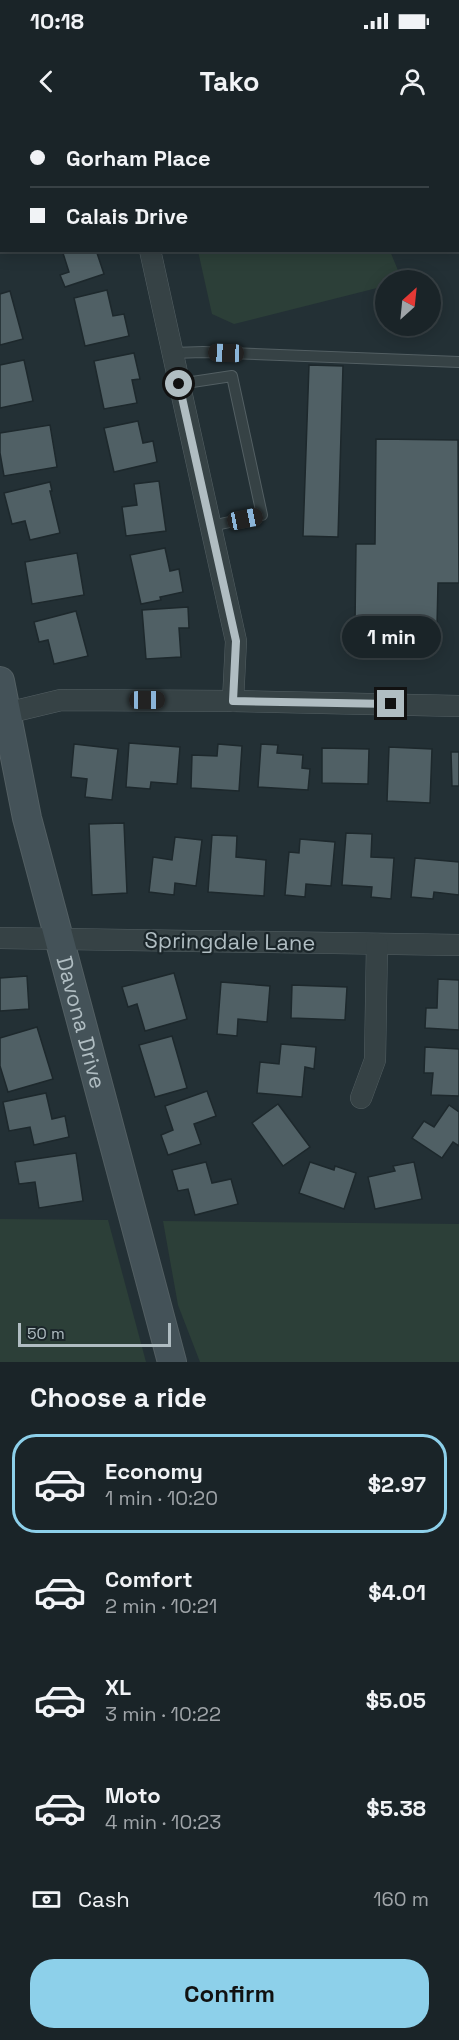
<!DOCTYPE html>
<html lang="en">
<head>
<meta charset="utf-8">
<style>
  body { margin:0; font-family:"Space Grotesk",sans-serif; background:#273034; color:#f1f3f6; height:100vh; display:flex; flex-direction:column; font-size:22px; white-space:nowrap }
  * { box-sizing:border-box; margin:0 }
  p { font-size:20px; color:#9fa4a8 }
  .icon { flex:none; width:33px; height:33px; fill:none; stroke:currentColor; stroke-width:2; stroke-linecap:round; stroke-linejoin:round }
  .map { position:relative; height:1242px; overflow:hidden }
  .details { display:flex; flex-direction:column; background:#1a2428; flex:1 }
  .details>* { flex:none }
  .top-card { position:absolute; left:0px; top:0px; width:459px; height:132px; box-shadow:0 3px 15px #0003,0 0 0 2px #384145; display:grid; align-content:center; height:132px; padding:0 30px; background:#1a2428 }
  .needle { width:39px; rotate:27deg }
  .tools { position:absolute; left:375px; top:150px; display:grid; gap:12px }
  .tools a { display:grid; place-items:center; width:66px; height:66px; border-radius:50%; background:#1a2428; box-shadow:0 3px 15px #0003,0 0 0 2px #384145; font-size:30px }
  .scale { position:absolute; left:18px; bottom:15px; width:153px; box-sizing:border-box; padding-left:6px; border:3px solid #b0bdc2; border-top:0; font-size:16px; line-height:21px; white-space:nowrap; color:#b0bdc2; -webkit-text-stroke:4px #1b262a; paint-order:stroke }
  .end { position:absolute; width:27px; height:27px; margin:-14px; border:8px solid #b0bdc2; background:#111; box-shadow:0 0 0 3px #111 }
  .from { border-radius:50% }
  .bubble { position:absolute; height:42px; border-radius:21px; background:#1a2428; box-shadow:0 3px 15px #0003,0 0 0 2px #384145; font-size:20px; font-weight:800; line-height:42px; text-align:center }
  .car { position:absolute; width:18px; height:36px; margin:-18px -9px; border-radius:8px; box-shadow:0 0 4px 2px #0007; background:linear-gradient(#222 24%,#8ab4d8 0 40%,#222 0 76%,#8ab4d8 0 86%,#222 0) }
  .top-card b { display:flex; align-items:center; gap:21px; height:57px; font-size:22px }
  .top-card b+b { border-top:2px solid #384145 }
  .top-card i { width:15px; height:15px; background:#f1f3f6 }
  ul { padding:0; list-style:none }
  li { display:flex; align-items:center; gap:18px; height:99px; margin:0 12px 9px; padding:0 18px; border:3px solid transparent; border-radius:24px }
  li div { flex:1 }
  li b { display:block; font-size:22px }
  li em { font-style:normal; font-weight:800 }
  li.on { border-color:#8dd0ea }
  li>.icon { width:54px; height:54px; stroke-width:1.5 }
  h2 { padding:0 30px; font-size:27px; line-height:72px }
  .pay { display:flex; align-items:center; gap:15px; height:66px; padding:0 30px; font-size:22px }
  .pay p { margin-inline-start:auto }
  .cta { display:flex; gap:12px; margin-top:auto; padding:12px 30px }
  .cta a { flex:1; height:69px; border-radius:24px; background:#8dd0ea; color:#111; font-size:24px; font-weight:800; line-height:69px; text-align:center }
  .status { display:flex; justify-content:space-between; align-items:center; height:42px; padding:0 30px; background:#1a2428; direction:ltr }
  .status svg { height:16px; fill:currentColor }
  header { display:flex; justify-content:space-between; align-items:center; height:78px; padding:0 30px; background:#1a2428; font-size:27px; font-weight:800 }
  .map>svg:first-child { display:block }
  .green { fill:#2c3f38 }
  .building { fill:#506065; stroke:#1d282c; stroke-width:1.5 }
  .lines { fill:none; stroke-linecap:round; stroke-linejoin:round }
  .lane-casing { stroke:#535f63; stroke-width:12 }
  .street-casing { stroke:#535f63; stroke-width:22 }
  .secondary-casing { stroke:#535f63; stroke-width:30 }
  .lane { stroke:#364245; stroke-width:10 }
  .street { stroke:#364245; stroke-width:21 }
  .secondary { stroke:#445258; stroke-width:28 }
  .route { stroke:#b0bdc2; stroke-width:8 }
  .labels { text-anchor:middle; stroke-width:4.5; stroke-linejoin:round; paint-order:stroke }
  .street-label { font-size:22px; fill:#b0bdc2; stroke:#1b262a }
</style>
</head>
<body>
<div class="status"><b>10:18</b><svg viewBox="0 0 49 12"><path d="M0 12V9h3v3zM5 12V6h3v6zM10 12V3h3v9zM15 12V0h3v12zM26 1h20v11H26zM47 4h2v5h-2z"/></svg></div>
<header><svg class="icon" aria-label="back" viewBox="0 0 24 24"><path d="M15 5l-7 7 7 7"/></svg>Tako<svg class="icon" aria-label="person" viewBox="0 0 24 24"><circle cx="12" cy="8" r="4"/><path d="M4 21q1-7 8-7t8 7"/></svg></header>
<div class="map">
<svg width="459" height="1242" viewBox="0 0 459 1242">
  <rect width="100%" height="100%" fill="#233035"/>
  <g class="green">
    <polygon points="198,131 390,131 402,160 386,160 385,166 234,204 212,194"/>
    <polygon points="0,1099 108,1100 146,1242 0,1242"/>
    <polygon points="163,1101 459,1104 459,1242 200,1242 178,1185"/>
  </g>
  <g class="building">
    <polygon points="62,130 96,130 104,154 65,167 60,155 69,152"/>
    <polygon points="107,170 113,196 124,194 129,216 85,226 74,178"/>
    <polygon points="10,171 23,219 0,225 0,174"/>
    <polygon points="134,233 140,259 132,260 137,283 104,289 94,241"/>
    <polygon points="24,240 33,281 0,288 0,245"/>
    <polygon points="309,245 343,246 338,417 303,416"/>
    <polygon points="138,301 143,323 153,321 157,342 114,352 104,308"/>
    <polygon points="50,305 57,347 4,356 0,333 0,313"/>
    <polygon points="376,319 458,320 459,463 438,463 437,506 355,504 356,424 375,424"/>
    <polygon points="159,361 166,411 126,416 122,387 137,385 134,364"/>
    <polygon points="50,362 52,371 50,371 60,413 30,420 25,401 12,404 4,373"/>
    <polygon points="165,428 170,451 179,449 183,472 160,477 161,480 141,484 130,435"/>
    <polygon points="77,433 84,475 32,484 25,442"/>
    <polygon points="188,487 189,508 179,508 181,537 146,539 142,490"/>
    <polygon points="76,491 88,536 54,544 48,520 39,522 34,502"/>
    <polygon points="129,623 180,627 177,664 151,662 150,669 126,667"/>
    <polygon points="74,624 118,629 112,680 85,677 87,659 71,657"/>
    <polygon points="218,624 242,626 239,671 191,668 192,635 217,636"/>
    <polygon points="261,624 278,625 277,633 303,635 302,648 310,649 308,670 258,667"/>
    <polygon points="389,627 432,629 430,683 387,681"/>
    <polygon points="322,628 369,629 368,664 322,663"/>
    <polygon points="451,632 459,632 459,666 452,666"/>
    <polygon points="124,703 127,773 92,775 89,704"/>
    <polygon points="346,713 372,714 371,737 394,738 391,779 371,777 372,767 342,765"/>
    <polygon points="212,715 237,716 236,737 266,740 264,776 208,772"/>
    <polygon points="175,717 202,720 196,766 175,763 174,775 149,772 153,737 172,740"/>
    <polygon points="300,719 335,722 331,766 306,764 305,777 285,775 289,732 299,733"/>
    <polygon points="415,738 459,742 459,775 434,772 433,779 411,777"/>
    <polygon points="174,853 187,899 145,911 137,884 128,887 122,867"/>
    <polygon points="27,856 29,889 0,891 0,858"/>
    <polygon points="438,859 459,860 459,910 425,908 426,888 437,888"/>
    <polygon points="221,862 270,866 267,902 238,899 237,916 217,914"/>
    <polygon points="292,865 347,867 345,900 291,898"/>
    <polygon points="37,907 53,959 8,972 0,946 0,918"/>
    <polygon points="172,916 187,968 155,977 139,925"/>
    <polygon points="281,924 316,927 314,949 305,947 302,977 257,973 260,942 279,944"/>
    <polygon points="425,927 459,929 459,976 431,975 433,953 424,953"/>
    <polygon points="207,971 216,996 194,1004 201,1024 168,1035 161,1015 173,1010 165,986"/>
    <polygon points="46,973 52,999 65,996 69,1017 34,1025 30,1007 9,1011 3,982"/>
    <polygon points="278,984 310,1027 283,1046 252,1003"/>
    <polygon points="449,985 459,992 459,1026 453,1022 442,1038 412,1018 424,1001 434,1007"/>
    <polygon points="76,1033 83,1081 39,1088 35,1062 19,1064 15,1042"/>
    <polygon points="206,1042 212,1063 231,1059 238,1084 195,1095 188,1069 178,1071 172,1050"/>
    <polygon points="310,1042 334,1050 335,1046 356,1053 344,1089 299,1073"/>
    <polygon points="414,1042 422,1079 375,1089 368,1057 395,1051 393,1046"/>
  </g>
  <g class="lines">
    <g class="lane-casing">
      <g id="lane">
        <polyline points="173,233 203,232 459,242"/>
        <polyline points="179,264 232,256 262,395 211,406"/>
      </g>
    </g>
    <g class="street-casing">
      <g id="street">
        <polyline points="117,0 117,2"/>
        <polyline points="150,130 236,521 233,581"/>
        <polyline points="7,593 61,580 233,581 459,586"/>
        <polyline points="0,818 459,825"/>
        <polyline points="361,978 375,940 377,824"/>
      </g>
    </g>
    <g class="secondary-casing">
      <g id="secondary">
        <path id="s1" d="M0 561 27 698 172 1242"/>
      </g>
    </g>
    <use href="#lane" class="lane"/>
    <use href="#street" class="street"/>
    <use href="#secondary" class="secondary"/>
  </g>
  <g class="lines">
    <polyline class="route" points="179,264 236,521 233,581 391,584"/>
  </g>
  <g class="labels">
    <g class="street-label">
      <text transform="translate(230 821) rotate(1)" y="8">Springdale Lane</text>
      <text dy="8" stroke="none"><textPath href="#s1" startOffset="351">Davona Drive</textPath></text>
    </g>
  </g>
</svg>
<div class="tools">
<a><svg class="needle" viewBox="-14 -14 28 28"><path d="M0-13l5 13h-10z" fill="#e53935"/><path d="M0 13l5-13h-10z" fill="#9fa4a8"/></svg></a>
</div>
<div class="scale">50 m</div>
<i class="end from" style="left:179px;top:264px"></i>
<i class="end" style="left:391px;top:584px"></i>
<div class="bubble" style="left:342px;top:496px;width:99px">1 min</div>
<i class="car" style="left:226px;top:233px;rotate:272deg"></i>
<i class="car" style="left:245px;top:399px;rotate:79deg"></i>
<i class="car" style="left:147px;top:580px;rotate:90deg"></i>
<div class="top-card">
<b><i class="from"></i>Gorham Place</b>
<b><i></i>Calais Drive</b>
</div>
</div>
<section class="details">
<h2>Choose a ride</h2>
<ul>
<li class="on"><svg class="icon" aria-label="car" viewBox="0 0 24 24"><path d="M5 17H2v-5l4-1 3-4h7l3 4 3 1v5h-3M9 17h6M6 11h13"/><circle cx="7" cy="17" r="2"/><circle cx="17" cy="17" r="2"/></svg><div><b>Economy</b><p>1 min · 10:20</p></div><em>$2.97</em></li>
<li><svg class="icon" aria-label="car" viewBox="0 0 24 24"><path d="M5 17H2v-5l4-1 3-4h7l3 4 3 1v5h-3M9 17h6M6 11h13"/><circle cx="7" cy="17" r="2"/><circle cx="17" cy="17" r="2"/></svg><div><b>Comfort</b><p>2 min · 10:21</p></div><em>$4.01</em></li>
<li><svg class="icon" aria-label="car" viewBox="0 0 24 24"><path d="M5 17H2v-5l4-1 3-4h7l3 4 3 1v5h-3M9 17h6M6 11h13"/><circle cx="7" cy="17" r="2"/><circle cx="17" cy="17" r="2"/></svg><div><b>XL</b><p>3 min · 10:22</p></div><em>$5.05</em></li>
<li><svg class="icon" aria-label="car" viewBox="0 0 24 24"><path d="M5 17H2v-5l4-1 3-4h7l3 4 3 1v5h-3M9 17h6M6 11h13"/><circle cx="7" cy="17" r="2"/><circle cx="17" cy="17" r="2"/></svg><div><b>Moto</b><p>4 min · 10:23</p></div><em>$5.38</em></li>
</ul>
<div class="pay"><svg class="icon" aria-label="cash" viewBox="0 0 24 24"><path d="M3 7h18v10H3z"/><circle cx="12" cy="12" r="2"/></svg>Cash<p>160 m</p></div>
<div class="cta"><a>Confirm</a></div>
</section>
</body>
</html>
